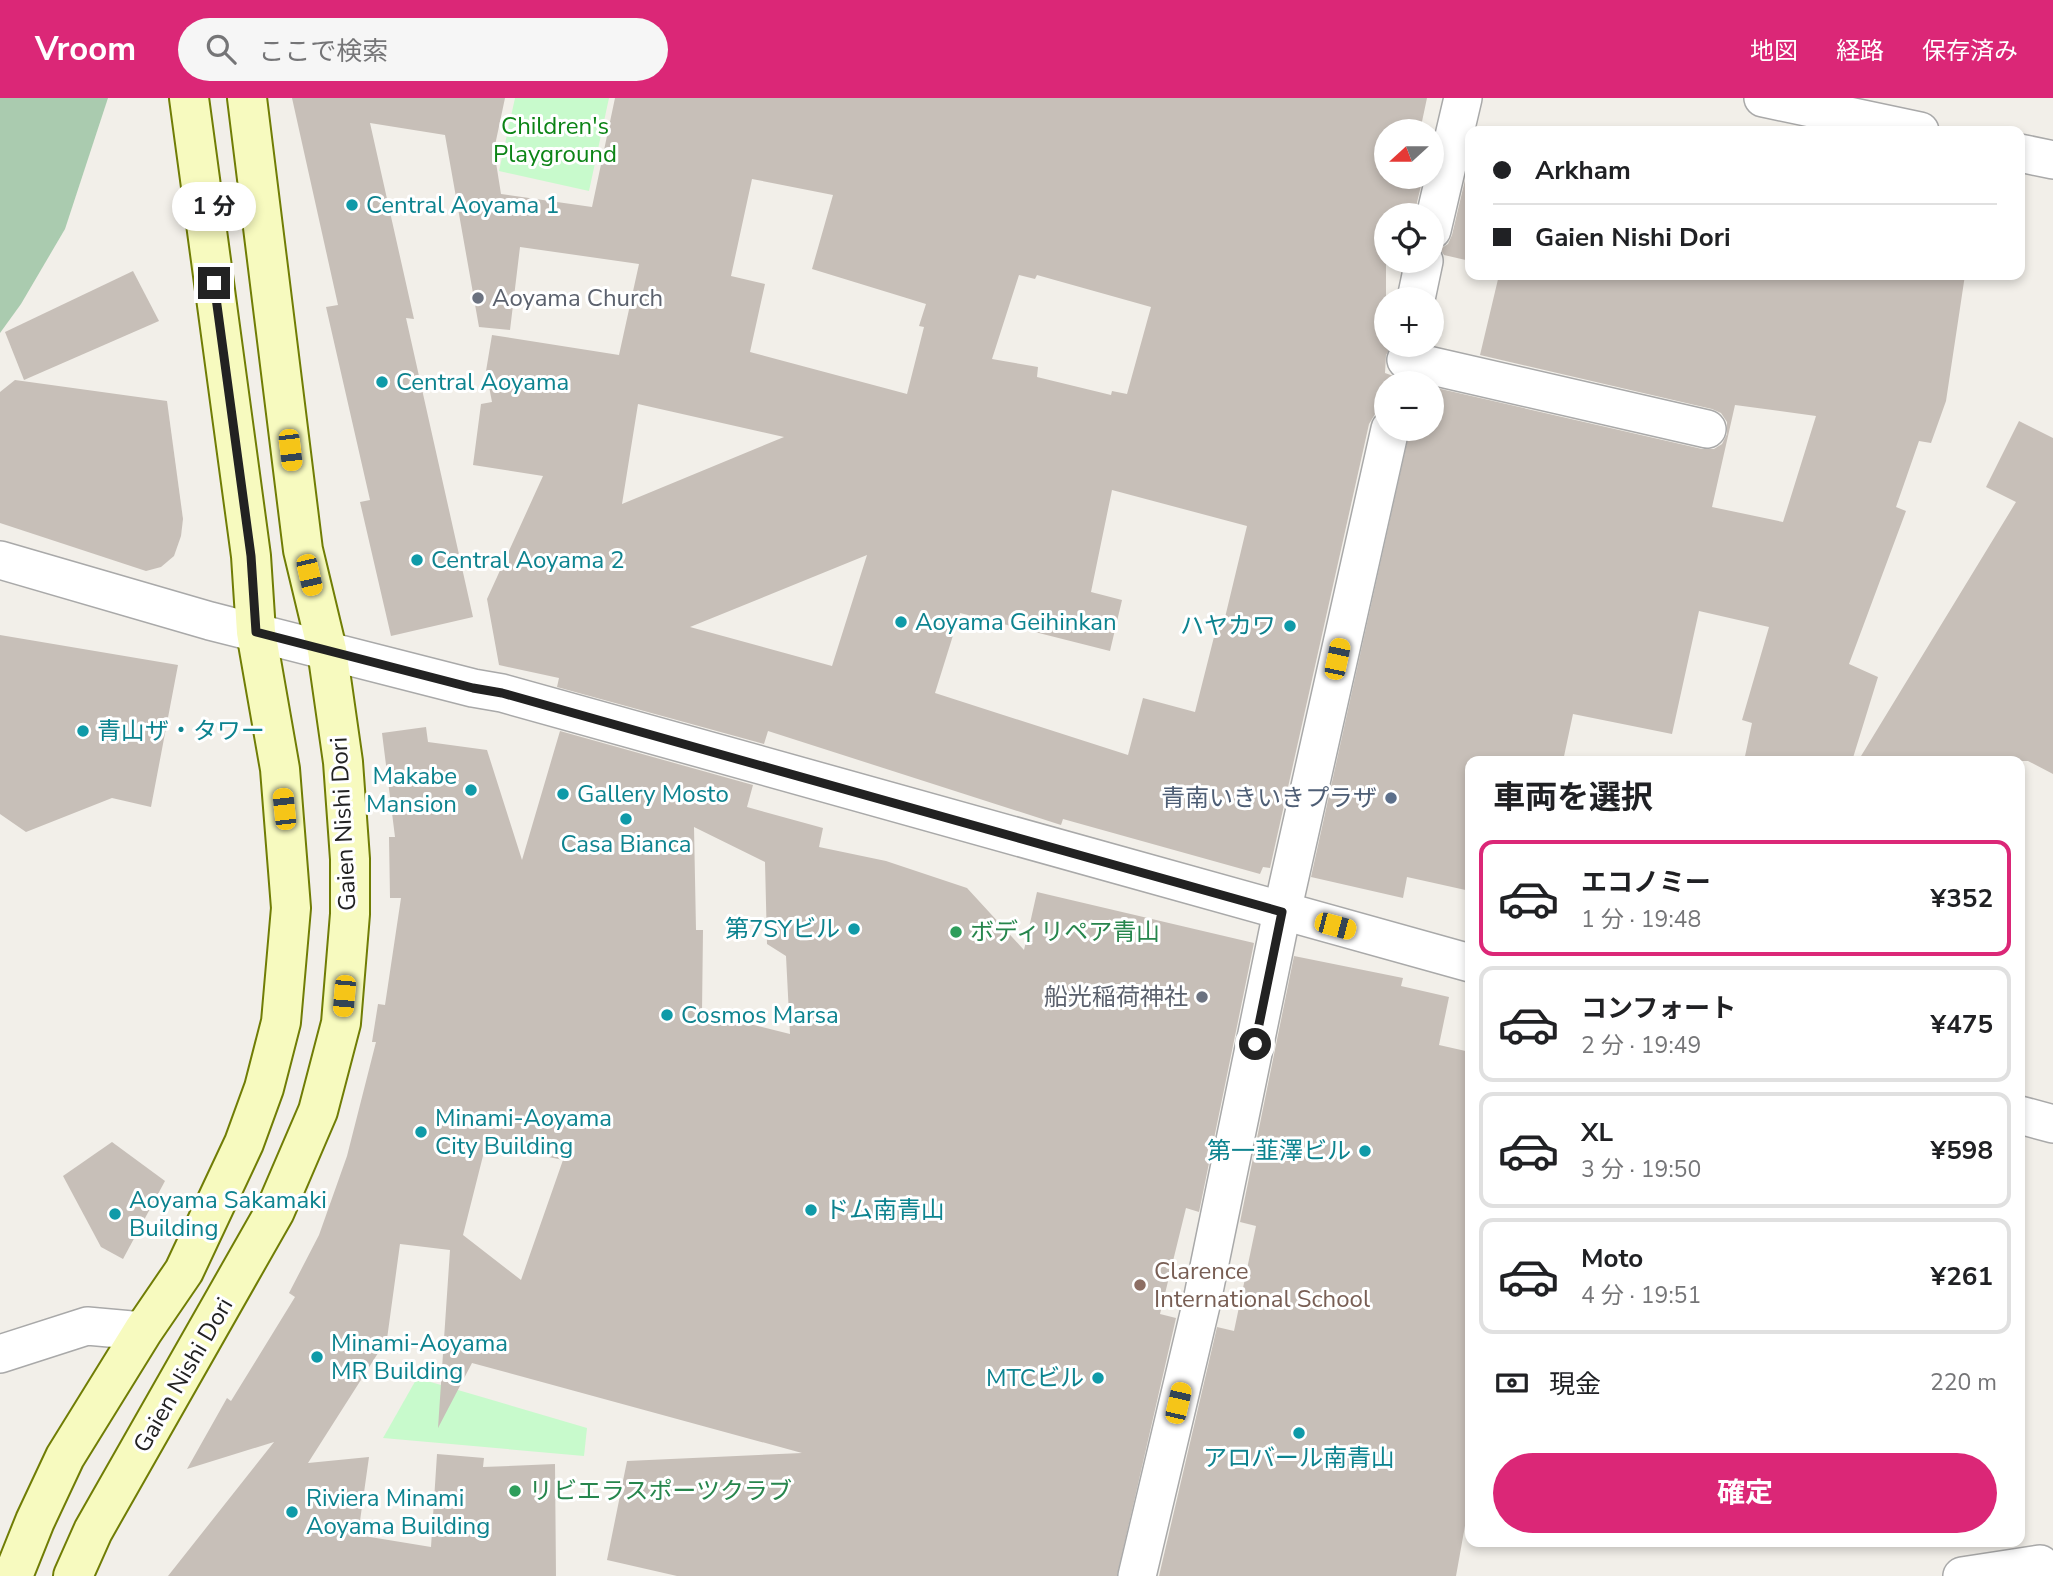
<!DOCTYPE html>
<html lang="ja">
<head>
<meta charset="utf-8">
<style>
  body { margin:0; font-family:"Nunito Sans","Noto Sans JP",sans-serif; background:#f6f6f6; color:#202124; height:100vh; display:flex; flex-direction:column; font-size:26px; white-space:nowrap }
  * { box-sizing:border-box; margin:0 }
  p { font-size:23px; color:#757577 }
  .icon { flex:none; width:38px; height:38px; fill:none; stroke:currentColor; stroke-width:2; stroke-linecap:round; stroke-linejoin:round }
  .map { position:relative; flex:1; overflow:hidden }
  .drawer { position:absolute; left:1465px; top:658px; width:560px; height:791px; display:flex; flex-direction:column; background:#fff; border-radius:14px; box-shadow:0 4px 10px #0003 }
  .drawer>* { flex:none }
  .banner { position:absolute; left:1465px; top:28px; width:560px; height:154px; border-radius:14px; box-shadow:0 4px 10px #0003; display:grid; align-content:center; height:154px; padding:0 28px; background:#fff }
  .needle { width:46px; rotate:249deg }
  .controls { position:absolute; left:1374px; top:21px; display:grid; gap:14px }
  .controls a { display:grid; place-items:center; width:70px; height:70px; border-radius:50%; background:#fff; box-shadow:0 4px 10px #0003; font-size:35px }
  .end { position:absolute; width:32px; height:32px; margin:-16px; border:9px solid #222; background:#fff; box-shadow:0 0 0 4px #fff }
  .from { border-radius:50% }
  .bubble { position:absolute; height:49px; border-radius:24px; background:#fff; box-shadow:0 4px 10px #0003; font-size:23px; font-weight:700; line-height:49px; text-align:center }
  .car { position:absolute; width:21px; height:42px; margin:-21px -10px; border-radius:9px; box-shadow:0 0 5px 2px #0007; background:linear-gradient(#f5c518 24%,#345 0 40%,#f5c518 0 76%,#345 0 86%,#f5c518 0) }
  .banner b { display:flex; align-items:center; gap:24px; height:66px; font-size:26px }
  .banner b+b { border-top:2px solid #e0e0e0 }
  .banner i { width:18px; height:18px; background:#202124 }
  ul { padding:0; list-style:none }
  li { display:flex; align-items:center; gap:21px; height:116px; margin:0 14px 10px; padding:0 14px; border:4px solid #e0e0e0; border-radius:14px }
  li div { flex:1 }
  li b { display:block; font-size:26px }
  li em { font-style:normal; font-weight:700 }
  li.selected { border-color:#db2777 }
  li>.icon { width:63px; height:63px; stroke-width:1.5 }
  h2 { padding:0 28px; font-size:32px; line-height:84px }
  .pay { display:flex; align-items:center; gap:18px; height:77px; padding:0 28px; font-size:26px }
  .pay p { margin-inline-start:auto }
  .button { display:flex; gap:14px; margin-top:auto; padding:14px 28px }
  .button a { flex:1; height:80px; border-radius:42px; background:#db2777; color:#fff; font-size:28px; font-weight:700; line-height:80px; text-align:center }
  header { display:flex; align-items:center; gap:42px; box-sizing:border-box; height:98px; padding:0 35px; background:#db2777; color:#fff }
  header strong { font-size:33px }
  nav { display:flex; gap:38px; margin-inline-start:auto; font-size:24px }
  .search { width:490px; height:63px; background:#f6f6f6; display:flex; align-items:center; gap:18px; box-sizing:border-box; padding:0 24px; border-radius:38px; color:#757577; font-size:26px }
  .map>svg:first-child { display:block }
  .cemetery { fill:#aacbaf }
  .park { fill:#c8facc }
  .building { fill:#c7bfb8; fill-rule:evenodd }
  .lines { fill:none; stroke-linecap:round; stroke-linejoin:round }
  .minor-casing { stroke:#a9a9a9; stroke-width:40 }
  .secondary-casing { stroke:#707d05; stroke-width:42 }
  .minor { stroke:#fff; stroke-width:37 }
  .secondary { stroke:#f7fabf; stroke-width:38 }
  .route { stroke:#222; stroke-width:9 }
  .culture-dot { fill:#0f9aa8; stroke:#fff; stroke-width:2.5 }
  .worship-dot { fill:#6b7280; stroke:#fff; stroke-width:2.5 }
  .service-dot { fill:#5c6f8a; stroke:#fff; stroke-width:2.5 }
  .leisure-dot { fill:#2e9e5b; stroke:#fff; stroke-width:2.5 }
  .education-dot { fill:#8d6e63; stroke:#fff; stroke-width:2.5 }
  .labels { text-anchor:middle; stroke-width:6; stroke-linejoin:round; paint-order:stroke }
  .park-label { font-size:24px; fill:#0c8416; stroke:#fff }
  .culture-label { font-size:24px; fill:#0d838f; stroke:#fff; text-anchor:start }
  .worship-label { font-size:24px; fill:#5b616d; stroke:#fff; text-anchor:start }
  .service-label { font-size:24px; fill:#4e5e75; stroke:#fff; text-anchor:end }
  .street-label { font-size:24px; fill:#222; stroke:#fff }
  .leisure-label { font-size:24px; fill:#27864d; stroke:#fff; text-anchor:start }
  .education-label { font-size:24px; fill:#785e54; stroke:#fff; text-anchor:start }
</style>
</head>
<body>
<header>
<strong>Vroom</strong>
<div class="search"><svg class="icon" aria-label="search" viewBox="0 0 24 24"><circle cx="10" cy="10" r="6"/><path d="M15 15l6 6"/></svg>ここで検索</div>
<nav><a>地図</a><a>経路</a><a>保存済み</a></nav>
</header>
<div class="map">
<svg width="2053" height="1478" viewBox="0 0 2053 1478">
  <rect width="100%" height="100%" fill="#f2efe9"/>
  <polygon class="cemetery" points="0,0 108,0 65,131 21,206 0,235"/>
  <g class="park">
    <polygon points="515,0 609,0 589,93 499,73"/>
    <polygon points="417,1280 587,1330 584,1358 383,1340"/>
  </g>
  <g class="building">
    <path d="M292 0H505L494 52 501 96 592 109 615 0H1427L1420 33H1386V79H1423L1414 117H1386V247H1392L1386 257 1385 275 1413 285H1386V311L1375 316 1369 326 1270 770 1263 769 1260 776 1063 721 1061 727 768 633 764 646 557 589 559 580 499 567 487 501 543 378 473 367 481 306 492 304 486 273 492 237 619 257 639 166 520 149 510 232 479 229 445 37 370 25 414 221 406 220 473 519 391 538 360 404 370 402 326 209 338 207ZM752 81 833 97 812 171 926 206 919 228 924 229 907 296 750 254 765 186 731 178ZM1019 177 1035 181 1037 177 1151 209 1127 296 1112 293 1111 297 1037 279 1038 269 992 261ZM638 306 784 339 622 406ZM1112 392 1247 428 1222 532 1216 531 1195 614 1143 600 1128 657 935 595 960 515 1110 553 1122 502 1091 494ZM867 457 832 568 690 529Z"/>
    <polygon points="1466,78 1470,79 1470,163 1444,157 1440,151 1448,146 1452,137"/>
    <polygon points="133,173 159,223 24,282 5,234"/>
    <path d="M1499 177H1965L1946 303 1931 345 1919 343 1896 409 1906 413 1849 566 1878 579 1852 663H1744L1752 625 1742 622 1769 529 1699 513 1672 636 1573 616 1563 663H1470V793L1407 779 1403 800 1311 779 1410 331H1432V289L1702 351H1714L1722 346 1727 336V324L1721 315 1712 311 1480 257ZM1735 307 1816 318 1783 424 1712 409Z"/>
    <polygon points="15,282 167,303 183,421 181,438 174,458 161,469 146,473 0,425 0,294"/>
    <polygon points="2019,323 2053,340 2053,676 2028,663 1858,663 2016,404 1986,389"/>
    <polygon points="0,537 178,567 151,709 112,700 26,734 0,716"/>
    <path d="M426 629 428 644 487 652 522 762 560 633 753 687 747 709 823 730 819 749 886 763 967 790 1024 852 1037 794 1254 845 1199 1114 1186 1110 1160 1216 1176 1220 1117 1478H677L607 1462 627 1363 802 1355 472 1265 438 1330 450 1152 400 1146 387 1241 308 1365 369 1359 358 1437 431 1449 437 1356 484 1360 483 1369 555 1366 556 1478H168L274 1344 187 1371 227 1300 231 1303 295 1199 289 1195 319 1137 347 1058 376 944H372L378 906 385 907 401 800H390L389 739H395L382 635ZM694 729 765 764 767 846 786 858 790 936 702 914 703 832H696ZM486 1046 563 1062 521 1182 463 1137Z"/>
    <polygon points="1294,858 1403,880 1401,888 1449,899 1439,947 1470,954 1470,1400 1456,1478 1159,1478 1217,1229 1234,1233 1256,1128 1240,1124"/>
    <polygon points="112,1044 165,1083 123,1161 101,1149 63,1078"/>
  </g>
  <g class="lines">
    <g class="minor-casing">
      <g id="minor">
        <polyline points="1763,0 1920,33"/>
        <polyline points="2020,55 2053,62"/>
        <polyline points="1432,132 1463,0"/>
        <polyline points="1416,201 1424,163"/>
        <polyline points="1406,262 1707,331"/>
        <polyline points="0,462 210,523 473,590 502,595 1470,865"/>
        <polyline points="2020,1017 2053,1026"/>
        <polyline points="0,1256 87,1228 143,1233"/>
        <polyline points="1137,1478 1202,1203 1282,814 1390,331"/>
        <polyline points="1962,1478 2040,1466"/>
      </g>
    </g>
    <g class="secondary-casing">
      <g id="secondary">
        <polyline points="13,1478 35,1423 65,1359 143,1233 184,1173 244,1045 264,990 281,924 291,810 280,671 256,534 251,458 189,0"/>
        <polyline points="73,1478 93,1433 275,1113 318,1013 341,925 350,816 350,761 343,664 327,552 303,452 247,0"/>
      </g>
    </g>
    <use href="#minor" class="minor"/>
    <use href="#secondary" class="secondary"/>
  </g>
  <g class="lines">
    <polyline class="route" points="214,185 251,458 256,534 473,590 502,595 1282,814 1255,946"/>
  </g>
  <g class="culture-dot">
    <circle cx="352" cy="107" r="7"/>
    <circle cx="382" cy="284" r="7"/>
    <circle cx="417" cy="462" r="7"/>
    <circle cx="901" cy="524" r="7"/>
    <circle cx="1290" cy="528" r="7"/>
    <circle cx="83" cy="633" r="7"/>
    <circle cx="471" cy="692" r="7"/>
    <circle cx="563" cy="696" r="7"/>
    <circle cx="626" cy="721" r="7"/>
    <circle cx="854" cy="831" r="7"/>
    <circle cx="667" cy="917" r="7"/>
    <circle cx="421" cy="1034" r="7"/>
    <circle cx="1365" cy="1053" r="7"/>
    <circle cx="811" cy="1112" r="7"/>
    <circle cx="115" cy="1116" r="7"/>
    <circle cx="317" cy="1259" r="7"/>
    <circle cx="1098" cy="1280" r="7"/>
    <circle cx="1299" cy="1335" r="7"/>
    <circle cx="292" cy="1414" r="7"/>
  </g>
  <g class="worship-dot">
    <circle cx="478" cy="200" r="7"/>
    <circle cx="1202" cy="899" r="7"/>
  </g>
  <circle class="service-dot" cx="1391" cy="700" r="7"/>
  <g class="leisure-dot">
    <circle cx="956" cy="834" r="7"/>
    <circle cx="515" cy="1393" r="7"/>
  </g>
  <circle class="education-dot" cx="1140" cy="1187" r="7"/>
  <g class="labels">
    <g class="park-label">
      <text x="555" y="36">Children's<tspan x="555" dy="28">Playground</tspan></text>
    </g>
    <g class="culture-label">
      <text x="366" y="115">Central Aoyama 1</text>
      <text x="396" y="292">Central Aoyama</text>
      <text x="431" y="470">Central Aoyama 2</text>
      <text x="915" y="532">Aoyama Geihinkan</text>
      <text x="1276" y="536" text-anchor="end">ハヤカワ</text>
      <text x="97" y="641">青山ザ・タワー</text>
      <text x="457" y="686" text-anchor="end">Makabe<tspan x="457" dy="28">Mansion</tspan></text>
      <text x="577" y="704">Gallery Mosto</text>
      <text x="626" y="754" text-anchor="middle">Casa Bianca</text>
      <text x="840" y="839" text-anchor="end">第7SYビル</text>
      <text x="681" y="925">Cosmos Marsa</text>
      <text x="435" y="1028">Minami-Aoyama<tspan x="435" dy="28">City Building</tspan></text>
      <text x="1351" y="1061" text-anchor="end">第一韮澤ビル</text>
      <text x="129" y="1110">Aoyama Sakamaki<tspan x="129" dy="28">Building</tspan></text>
      <text x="825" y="1120">ドム南青山</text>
      <text x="331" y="1253">Minami-Aoyama<tspan x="331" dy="28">MR Building</tspan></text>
      <text x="1084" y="1288" text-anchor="end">MTCビル</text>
      <text x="1299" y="1368" text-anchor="middle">アロバール南青山</text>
      <text x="306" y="1408">Riviera Minami<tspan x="306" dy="28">Aoyama Building</tspan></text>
    </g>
    <g class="worship-label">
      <text x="492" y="208">Aoyama Church</text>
      <text x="1188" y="907" text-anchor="end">船光稲荷神社</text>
    </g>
    <g class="service-label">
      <text x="1377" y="708">青南いきいきプラザ</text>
    </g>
    <g class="street-label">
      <text transform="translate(343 726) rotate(-93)" y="8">Gaien Nishi Dori</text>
      <text transform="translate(183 1277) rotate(-60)" y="8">Gaien Nishi Dori</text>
    </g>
    <g class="leisure-label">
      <text x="970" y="842">ボディリペア青山</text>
      <text x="529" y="1401">リビエラスポーツクラブ</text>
    </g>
    <g class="education-label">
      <text x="1154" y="1181">Clarence<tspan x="1154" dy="28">International School</tspan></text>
    </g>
  </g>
</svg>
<div class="controls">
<a><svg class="needle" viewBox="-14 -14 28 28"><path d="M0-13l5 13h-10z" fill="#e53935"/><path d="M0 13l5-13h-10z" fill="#757577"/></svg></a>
<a><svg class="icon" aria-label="locate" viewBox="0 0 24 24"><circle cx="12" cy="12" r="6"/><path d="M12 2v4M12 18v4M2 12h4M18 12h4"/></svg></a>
<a>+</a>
<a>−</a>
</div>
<i class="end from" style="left:1255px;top:946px"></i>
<i class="end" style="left:214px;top:185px"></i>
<div class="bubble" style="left:172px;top:84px;width:84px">1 分</div>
<i class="car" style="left:290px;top:352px;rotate:173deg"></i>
<i class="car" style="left:309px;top:477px;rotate:167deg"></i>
<i class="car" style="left:1337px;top:561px;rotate:12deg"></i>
<i class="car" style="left:284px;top:711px;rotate:354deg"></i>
<i class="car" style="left:1335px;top:828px;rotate:105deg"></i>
<i class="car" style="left:344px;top:898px;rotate:185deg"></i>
<i class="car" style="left:1178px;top:1305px;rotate:13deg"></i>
<div class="banner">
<b><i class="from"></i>Arkham</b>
<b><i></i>Gaien Nishi Dori</b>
</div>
<section class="drawer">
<h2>車両を選択</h2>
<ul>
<li class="selected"><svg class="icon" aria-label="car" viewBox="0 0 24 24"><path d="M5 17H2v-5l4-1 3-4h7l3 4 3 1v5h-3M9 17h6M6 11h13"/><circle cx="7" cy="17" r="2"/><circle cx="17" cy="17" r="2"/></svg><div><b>エコノミー</b><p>1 分 · 19:48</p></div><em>¥352</em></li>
<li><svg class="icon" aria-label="car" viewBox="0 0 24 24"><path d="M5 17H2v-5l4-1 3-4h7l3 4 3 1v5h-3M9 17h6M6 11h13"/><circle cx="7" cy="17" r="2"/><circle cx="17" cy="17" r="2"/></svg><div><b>コンフォート</b><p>2 分 · 19:49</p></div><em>¥475</em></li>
<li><svg class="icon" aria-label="car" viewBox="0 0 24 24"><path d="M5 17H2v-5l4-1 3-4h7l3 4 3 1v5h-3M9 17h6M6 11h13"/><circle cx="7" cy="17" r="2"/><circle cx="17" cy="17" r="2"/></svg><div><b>XL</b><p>3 分 · 19:50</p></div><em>¥598</em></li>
<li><svg class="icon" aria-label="car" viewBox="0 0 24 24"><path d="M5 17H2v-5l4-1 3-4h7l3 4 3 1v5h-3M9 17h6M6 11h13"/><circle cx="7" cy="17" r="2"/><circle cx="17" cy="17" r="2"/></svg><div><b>Moto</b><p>4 分 · 19:51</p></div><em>¥261</em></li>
</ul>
<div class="pay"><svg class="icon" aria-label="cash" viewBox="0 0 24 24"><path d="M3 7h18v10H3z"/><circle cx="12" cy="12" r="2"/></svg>現金<p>220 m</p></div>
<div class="button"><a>確定</a></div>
</section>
</div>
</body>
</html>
